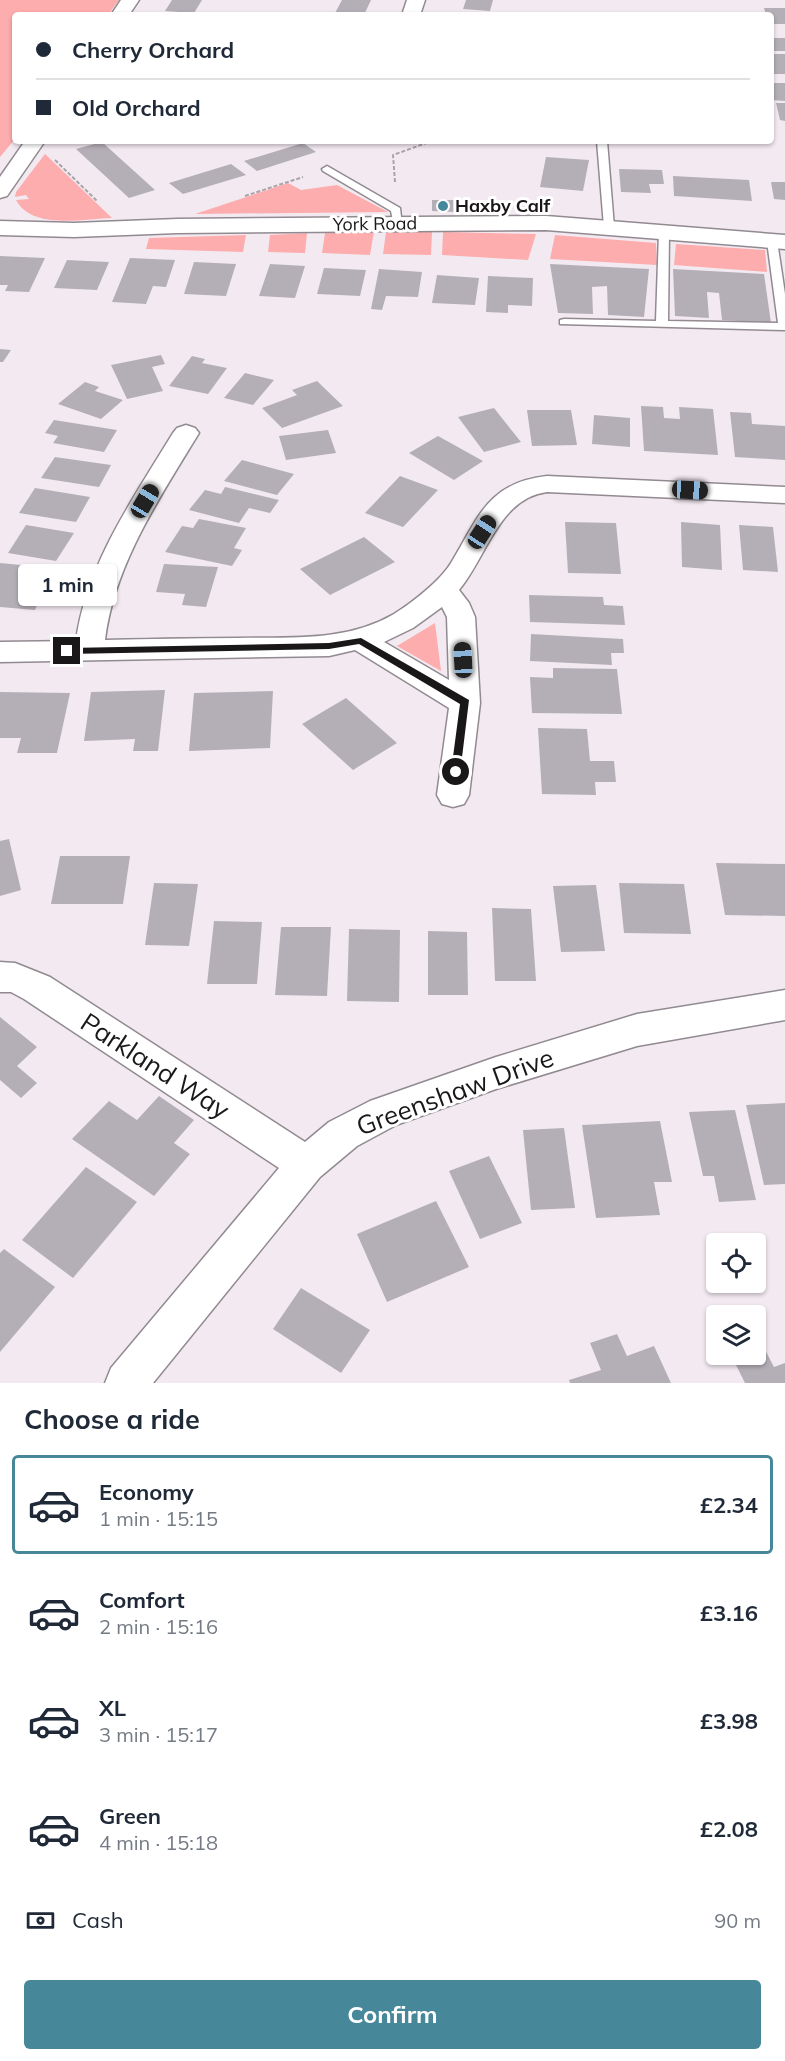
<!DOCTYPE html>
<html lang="en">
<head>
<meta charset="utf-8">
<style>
  body { margin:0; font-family:Mulish,sans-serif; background:#f6f6f7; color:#1f2937; height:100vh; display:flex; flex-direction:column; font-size:22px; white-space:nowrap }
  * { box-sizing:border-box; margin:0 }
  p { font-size:20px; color:#747a83 }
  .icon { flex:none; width:33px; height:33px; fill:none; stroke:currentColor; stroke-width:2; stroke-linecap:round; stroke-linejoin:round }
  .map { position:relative; height:1383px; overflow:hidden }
  .details { display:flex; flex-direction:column; background:#fff; flex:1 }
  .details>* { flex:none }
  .top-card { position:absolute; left:12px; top:12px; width:762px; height:132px; border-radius:6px; box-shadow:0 2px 4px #0004; display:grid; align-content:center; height:132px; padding:0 24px; background:#fff }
  .buttons { position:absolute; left:706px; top:1233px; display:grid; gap:12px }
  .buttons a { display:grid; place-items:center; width:60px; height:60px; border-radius:6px; background:#fff; box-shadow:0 2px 4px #0004; font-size:30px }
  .end { position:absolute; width:27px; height:27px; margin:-14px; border:8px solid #1a1719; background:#fff; box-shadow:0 0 0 3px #fff }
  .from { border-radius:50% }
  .bubble { position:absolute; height:42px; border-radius:6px; background:#fff; box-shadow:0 2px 4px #0004; font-size:20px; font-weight:700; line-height:42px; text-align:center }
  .car { position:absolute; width:18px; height:36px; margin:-18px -9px; border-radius:8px; box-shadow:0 0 4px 2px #0007; background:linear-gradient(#222 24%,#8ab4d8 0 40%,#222 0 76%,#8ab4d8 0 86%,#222 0) }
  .top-card b { display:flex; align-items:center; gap:21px; height:57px; font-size:22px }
  .top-card b+b { border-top:2px solid #e0e1e3 }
  .top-card i { width:15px; height:15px; background:#1f2937 }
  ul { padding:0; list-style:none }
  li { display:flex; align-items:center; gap:18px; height:99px; margin:0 12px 9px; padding:0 12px; border:3px solid transparent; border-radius:6px }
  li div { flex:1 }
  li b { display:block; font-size:22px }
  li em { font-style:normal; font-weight:700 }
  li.selected { border-color:#46879a }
  li>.icon { width:54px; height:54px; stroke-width:1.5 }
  h2 { padding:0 24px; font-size:27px; line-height:72px }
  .pay { display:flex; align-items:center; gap:15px; height:66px; padding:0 24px; font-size:22px }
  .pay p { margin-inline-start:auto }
  .action { display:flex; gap:12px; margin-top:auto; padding:12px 24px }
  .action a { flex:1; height:69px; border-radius:6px; background:#46879a; color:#fff; font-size:24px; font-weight:700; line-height:69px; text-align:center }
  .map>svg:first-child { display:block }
  .green { fill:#fdadae }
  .building { fill:#b4afb7 }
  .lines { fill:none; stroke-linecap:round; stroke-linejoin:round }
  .lane-casing { stroke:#918a90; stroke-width:3 }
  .street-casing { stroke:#918a90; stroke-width:3 }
  .secondary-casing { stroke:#918a90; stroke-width:3 }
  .path { stroke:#aaa3a8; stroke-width:2; stroke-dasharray:4 2; stroke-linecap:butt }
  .lane { fill:#fff; fill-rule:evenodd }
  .street { fill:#fff; fill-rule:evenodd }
  .secondary { fill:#fff; fill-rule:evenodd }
  .route { fill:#1a1719 }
  .poi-dot { fill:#46879a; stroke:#fff; stroke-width:2 }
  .labels { text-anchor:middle; stroke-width:6; stroke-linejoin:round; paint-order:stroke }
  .far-poi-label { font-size:18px; font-weight:bold; fill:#1a1719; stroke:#fff; text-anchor:start }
  .far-street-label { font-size:18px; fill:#1a1719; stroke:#fff }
  .near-street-label { font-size:26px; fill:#1a1719; stroke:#fff }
</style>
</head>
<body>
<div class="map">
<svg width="785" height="1383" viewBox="0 0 785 1383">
  <rect width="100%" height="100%" fill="#f3eaf1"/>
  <g class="green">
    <polygon points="0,0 119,0 108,15 15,15 15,139 0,157"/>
    <path d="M45 154 112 218C83 219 32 230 16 200L29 199 26 195 15 197 16 192Z"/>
    <polygon points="288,183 301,190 337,185 388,212 195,214"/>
    <polygon points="374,231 370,255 322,253 325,233"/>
    <polygon points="386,232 432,232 431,255 383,254"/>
    <polygon points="443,232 536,234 528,260 442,255"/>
    <polygon points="307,233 305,253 268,252 270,235"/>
    <polygon points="246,235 243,252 146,249 149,238"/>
    <polygon points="555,235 656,243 657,265 550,259"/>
    <polygon points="676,244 765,250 767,272 674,265"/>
    <polygon points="435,623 441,671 397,646"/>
  </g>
  <g class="building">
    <polygon points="172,0 202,0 194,13 165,11"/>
    <polygon points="342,0 371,0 364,15 334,15"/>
    <polygon points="466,0 493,0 490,11 463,9"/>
    <polygon points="764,8 785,8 785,24 771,24 771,15 766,15"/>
    <rect x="771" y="38" width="14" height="13"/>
    <rect x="771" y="54" width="14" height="20"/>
    <polygon points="771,83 785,83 785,101 771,100"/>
    <polygon points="776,103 785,103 785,121 780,120"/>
    <polygon points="102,142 155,190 129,198 76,149"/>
    <polygon points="303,143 316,152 257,171 244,161"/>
    <polygon points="546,157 589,160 583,191 540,187"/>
    <polygon points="231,164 246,175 183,194 169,183"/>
    <polygon points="619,169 662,170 664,184 649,184 651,193 621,192"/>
    <polygon points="673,176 749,180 752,201 674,196"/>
    <polygon points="771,182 785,182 785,200 774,199"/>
    <polygon points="432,200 455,200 454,212 432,211"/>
    <polygon points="0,256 45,258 29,292 5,291 8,285 0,285"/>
    <polygon points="130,258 175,260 166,287 153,286 146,304 112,302"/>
    <polygon points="67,260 109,262 97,290 54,288"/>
    <polygon points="194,262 236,264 226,296 184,294"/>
    <polygon points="270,264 305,266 295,298 259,296"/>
    <polygon points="550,264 649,269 644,317 608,315 607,286 592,287 593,314 558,313"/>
    <polygon points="324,268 366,270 360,296 317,294"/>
    <polygon points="379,269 422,272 418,297 386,296 382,310 371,309"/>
    <polygon points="673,269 764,274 771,323 722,320 719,293 707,292 709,318 675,316"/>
    <polygon points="437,275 479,278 475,305 432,303"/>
    <polygon points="488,276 533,278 532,306 508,305 508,313 486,312"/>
    <polygon points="0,349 11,350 3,362 0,362"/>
    <polygon points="161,355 165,364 152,367 163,391 127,399 111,365"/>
    <polygon points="192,356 205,359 202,363 227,368 208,394 169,386"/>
    <polygon points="245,373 274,380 253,405 224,398"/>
    <polygon points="317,381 343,406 282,428 262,408 297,395 292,390"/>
    <polygon points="85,382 99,387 95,391 123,400 101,419 58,404"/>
    <polygon points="641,406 663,407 664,418 680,419 679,407 713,409 718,455 644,451"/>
    <polygon points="494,408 521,442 484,452 458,417"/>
    <polygon points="527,410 571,410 577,445 532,446"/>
    <polygon points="730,412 751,413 752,424 785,426 785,460 735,457"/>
    <polygon points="594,415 630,418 630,447 592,444"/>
    <polygon points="54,420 117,430 104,452 53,443 58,436 45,433"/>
    <polygon points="328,430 336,453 286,460 279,436"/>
    <polygon points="438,436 483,461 454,480 409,453"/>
    <polygon points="55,457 111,465 99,487 41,478"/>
    <polygon points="242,460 294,474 277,495 224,481"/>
    <polygon points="400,476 438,490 403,527 365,513"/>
    <polygon points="225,487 279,500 270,513 249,508 239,523 189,510 205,490 221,494"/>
    <polygon points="35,488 90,497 76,522 19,513"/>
    <polygon points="199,519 246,528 234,548 242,550 232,566 165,552 182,526 193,528"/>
    <polygon points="565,522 616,523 621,574 568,573"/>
    <polygon points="681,522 720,525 722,570 682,567"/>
    <polygon points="26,525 74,533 56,561 8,553"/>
    <polygon points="739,525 773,527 778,572 743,570"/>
    <polygon points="364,537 395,562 330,595 300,569"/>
    <polygon points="0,563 53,568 35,610 0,607"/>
    <polygon points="164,564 218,567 206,607 182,605 185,594 156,592"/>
    <polygon points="529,595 603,597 604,605 623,606 625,625 530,622"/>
    <polygon points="531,634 623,639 624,653 611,653 612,665 530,661"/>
    <polygon points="553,668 617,669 622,714 532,713 530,677 553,678"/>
    <polygon points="165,690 158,751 133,751 135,739 84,741 91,692"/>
    <polygon points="273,691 270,748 189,751 194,693"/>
    <polygon points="0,692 70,693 57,753 17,753 21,738 0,738"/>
    <polygon points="346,698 397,743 353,770 302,724"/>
    <polygon points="538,728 587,729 590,761 614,761 616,782 595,782 596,795 542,794"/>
    <polygon points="9,839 21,890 0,896 0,841"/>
    <polygon points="60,856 130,856 123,904 51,904"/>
    <polygon points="716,863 785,864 785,916 725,915"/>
    <polygon points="154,883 198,884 189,946 145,945"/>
    <polygon points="619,883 684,884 691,934 624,933"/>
    <polygon points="596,885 605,951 561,952 553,886"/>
    <polygon points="492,908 531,909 536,981 495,981"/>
    <polygon points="214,921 262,922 257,984 207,984"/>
    <polygon points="281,927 331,927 327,996 275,995"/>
    <polygon points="349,929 400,930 399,1002 347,1001"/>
    <polygon points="428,931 467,932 468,995 428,995"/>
    <polygon points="0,1017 37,1047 17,1066 37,1083 21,1098 0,1080"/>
    <polygon points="159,1096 194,1120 174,1143 190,1154 154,1196 72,1139 109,1101 137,1120"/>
    <polygon points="785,1103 785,1184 764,1185 746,1105"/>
    <polygon points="735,1110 756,1200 719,1202 714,1176 703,1176 689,1112"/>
    <polygon points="660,1121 672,1182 654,1182 660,1215 596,1218 582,1125"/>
    <polygon points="564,1128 575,1208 531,1210 523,1130"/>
    <polygon points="489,1156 522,1223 480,1239 449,1171"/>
    <polygon points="86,1167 137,1202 73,1278 22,1240"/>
    <polygon points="436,1201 469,1267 387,1302 357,1234"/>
    <polygon points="4,1249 55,1287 0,1352 0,1253"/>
    <polygon points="301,1288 370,1330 341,1373 273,1329"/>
    <polygon points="617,1334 627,1356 654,1346 671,1383 570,1383 569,1380 601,1370 590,1343"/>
    <polygon points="762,1344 774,1367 785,1363 785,1383 745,1383 731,1355 756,1354 756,1346"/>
  </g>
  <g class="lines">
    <g class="lane-casing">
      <g id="lane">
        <polygon points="597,141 607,141 614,227 609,230 604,227"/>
        <polygon points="327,166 400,208 402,226 394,226 391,211 323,171 322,169"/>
        <polygon points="664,229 669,232 668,321 778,323 767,241 772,238 777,241 785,294 785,330 560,324 560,320 564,319 656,321 659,232"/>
      </g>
    </g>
    <g class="street-casing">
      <g id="street">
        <polygon points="121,0 139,0 129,15 111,15"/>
        <polygon points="407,0 425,0 420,15 402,15"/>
        <polygon points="25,141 45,141 7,196 0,198 0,177"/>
        <path d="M186 425 195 428 199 433C160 497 114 565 105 640 149 639 193 638 238 638 291 637 346 642 394 614 412 603 441 580 451 563 479 517 487 483 547 476L785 487V503L547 492C499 498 486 558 459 590L469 603 475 617 480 703 469 795 464 804 453 807 442 804 437 795 449 708 355 650 329 656 0 662V642L76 641C86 565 134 497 173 433L177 428ZM442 607 447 617 449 680 384 642 413 628Z"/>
        <polygon points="0,962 15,963 50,977 305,1142 329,1122 370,1101 496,1057 637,1014 785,990 785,1020 637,1046 496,1089 396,1125 357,1146 320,1177 153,1383 105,1383 111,1368 279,1168 24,999 11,992 0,992"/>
      </g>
    </g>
    <g class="secondary-casing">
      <polygon id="secondary" points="546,216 785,235 785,249 546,230 177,233 74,237 0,235 0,221 74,223 177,219"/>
    </g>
    <g class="path">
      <polyline points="55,160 97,201"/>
      <polyline points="395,182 393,155 432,141"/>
      <polyline points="245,196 303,177"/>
    </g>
    <use href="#lane" class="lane"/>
    <use href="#street" class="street"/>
    <use href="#secondary" class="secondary"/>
  </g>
  <polygon class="route" points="361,638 469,700 460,774 456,775 451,772 460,704 359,644 329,649 67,654 62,651 67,648 329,643"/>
  <circle class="poi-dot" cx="443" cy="206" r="6"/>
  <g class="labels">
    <g class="far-poi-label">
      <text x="455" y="212">Haxby Calf</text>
    </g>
    <g class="far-street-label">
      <text transform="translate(375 224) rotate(-1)" y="6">York Road</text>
    </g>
    <g class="near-street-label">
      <text transform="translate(155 1066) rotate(33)" y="9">Parkland Way</text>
      <text transform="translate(455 1092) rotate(-20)" y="9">Greenshaw Drive</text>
    </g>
  </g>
</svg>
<div class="buttons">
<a><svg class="icon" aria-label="locate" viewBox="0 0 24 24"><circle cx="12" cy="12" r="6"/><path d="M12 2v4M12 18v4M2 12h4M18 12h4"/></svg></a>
<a><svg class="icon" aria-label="layers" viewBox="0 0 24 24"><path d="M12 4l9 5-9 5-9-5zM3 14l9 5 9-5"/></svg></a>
</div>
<i class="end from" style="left:456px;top:772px"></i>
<i class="end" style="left:67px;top:651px"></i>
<div class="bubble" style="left:18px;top:564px;width:99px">1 min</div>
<i class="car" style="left:690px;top:490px;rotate:93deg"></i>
<i class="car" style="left:145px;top:501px;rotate:31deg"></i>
<i class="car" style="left:482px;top:532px;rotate:33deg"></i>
<i class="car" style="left:463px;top:660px;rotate:357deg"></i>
<div class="top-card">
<b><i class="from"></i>Cherry Orchard</b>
<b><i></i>Old Orchard</b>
</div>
</div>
<section class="details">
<h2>Choose a ride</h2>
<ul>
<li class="selected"><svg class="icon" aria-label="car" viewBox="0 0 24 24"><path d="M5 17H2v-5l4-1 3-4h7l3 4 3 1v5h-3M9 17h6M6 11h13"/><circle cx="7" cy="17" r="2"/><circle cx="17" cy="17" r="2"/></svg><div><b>Economy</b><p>1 min · 15:15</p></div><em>£2.34</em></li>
<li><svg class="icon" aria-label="car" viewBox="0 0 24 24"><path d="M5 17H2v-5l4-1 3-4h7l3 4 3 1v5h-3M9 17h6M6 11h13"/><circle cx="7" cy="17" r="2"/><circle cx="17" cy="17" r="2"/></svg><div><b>Comfort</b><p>2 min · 15:16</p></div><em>£3.16</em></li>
<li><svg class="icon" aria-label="car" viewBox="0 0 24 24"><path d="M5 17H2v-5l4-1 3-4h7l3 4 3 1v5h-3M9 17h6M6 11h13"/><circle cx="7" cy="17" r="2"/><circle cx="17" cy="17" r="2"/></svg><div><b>XL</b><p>3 min · 15:17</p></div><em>£3.98</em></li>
<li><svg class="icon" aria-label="car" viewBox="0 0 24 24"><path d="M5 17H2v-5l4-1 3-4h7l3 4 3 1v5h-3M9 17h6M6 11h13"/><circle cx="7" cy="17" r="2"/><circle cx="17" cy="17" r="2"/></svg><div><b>Green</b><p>4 min · 15:18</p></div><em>£2.08</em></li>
</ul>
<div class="pay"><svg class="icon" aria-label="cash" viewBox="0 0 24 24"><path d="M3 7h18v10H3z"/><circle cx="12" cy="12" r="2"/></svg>Cash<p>90 m</p></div>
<div class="action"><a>Confirm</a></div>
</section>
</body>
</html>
